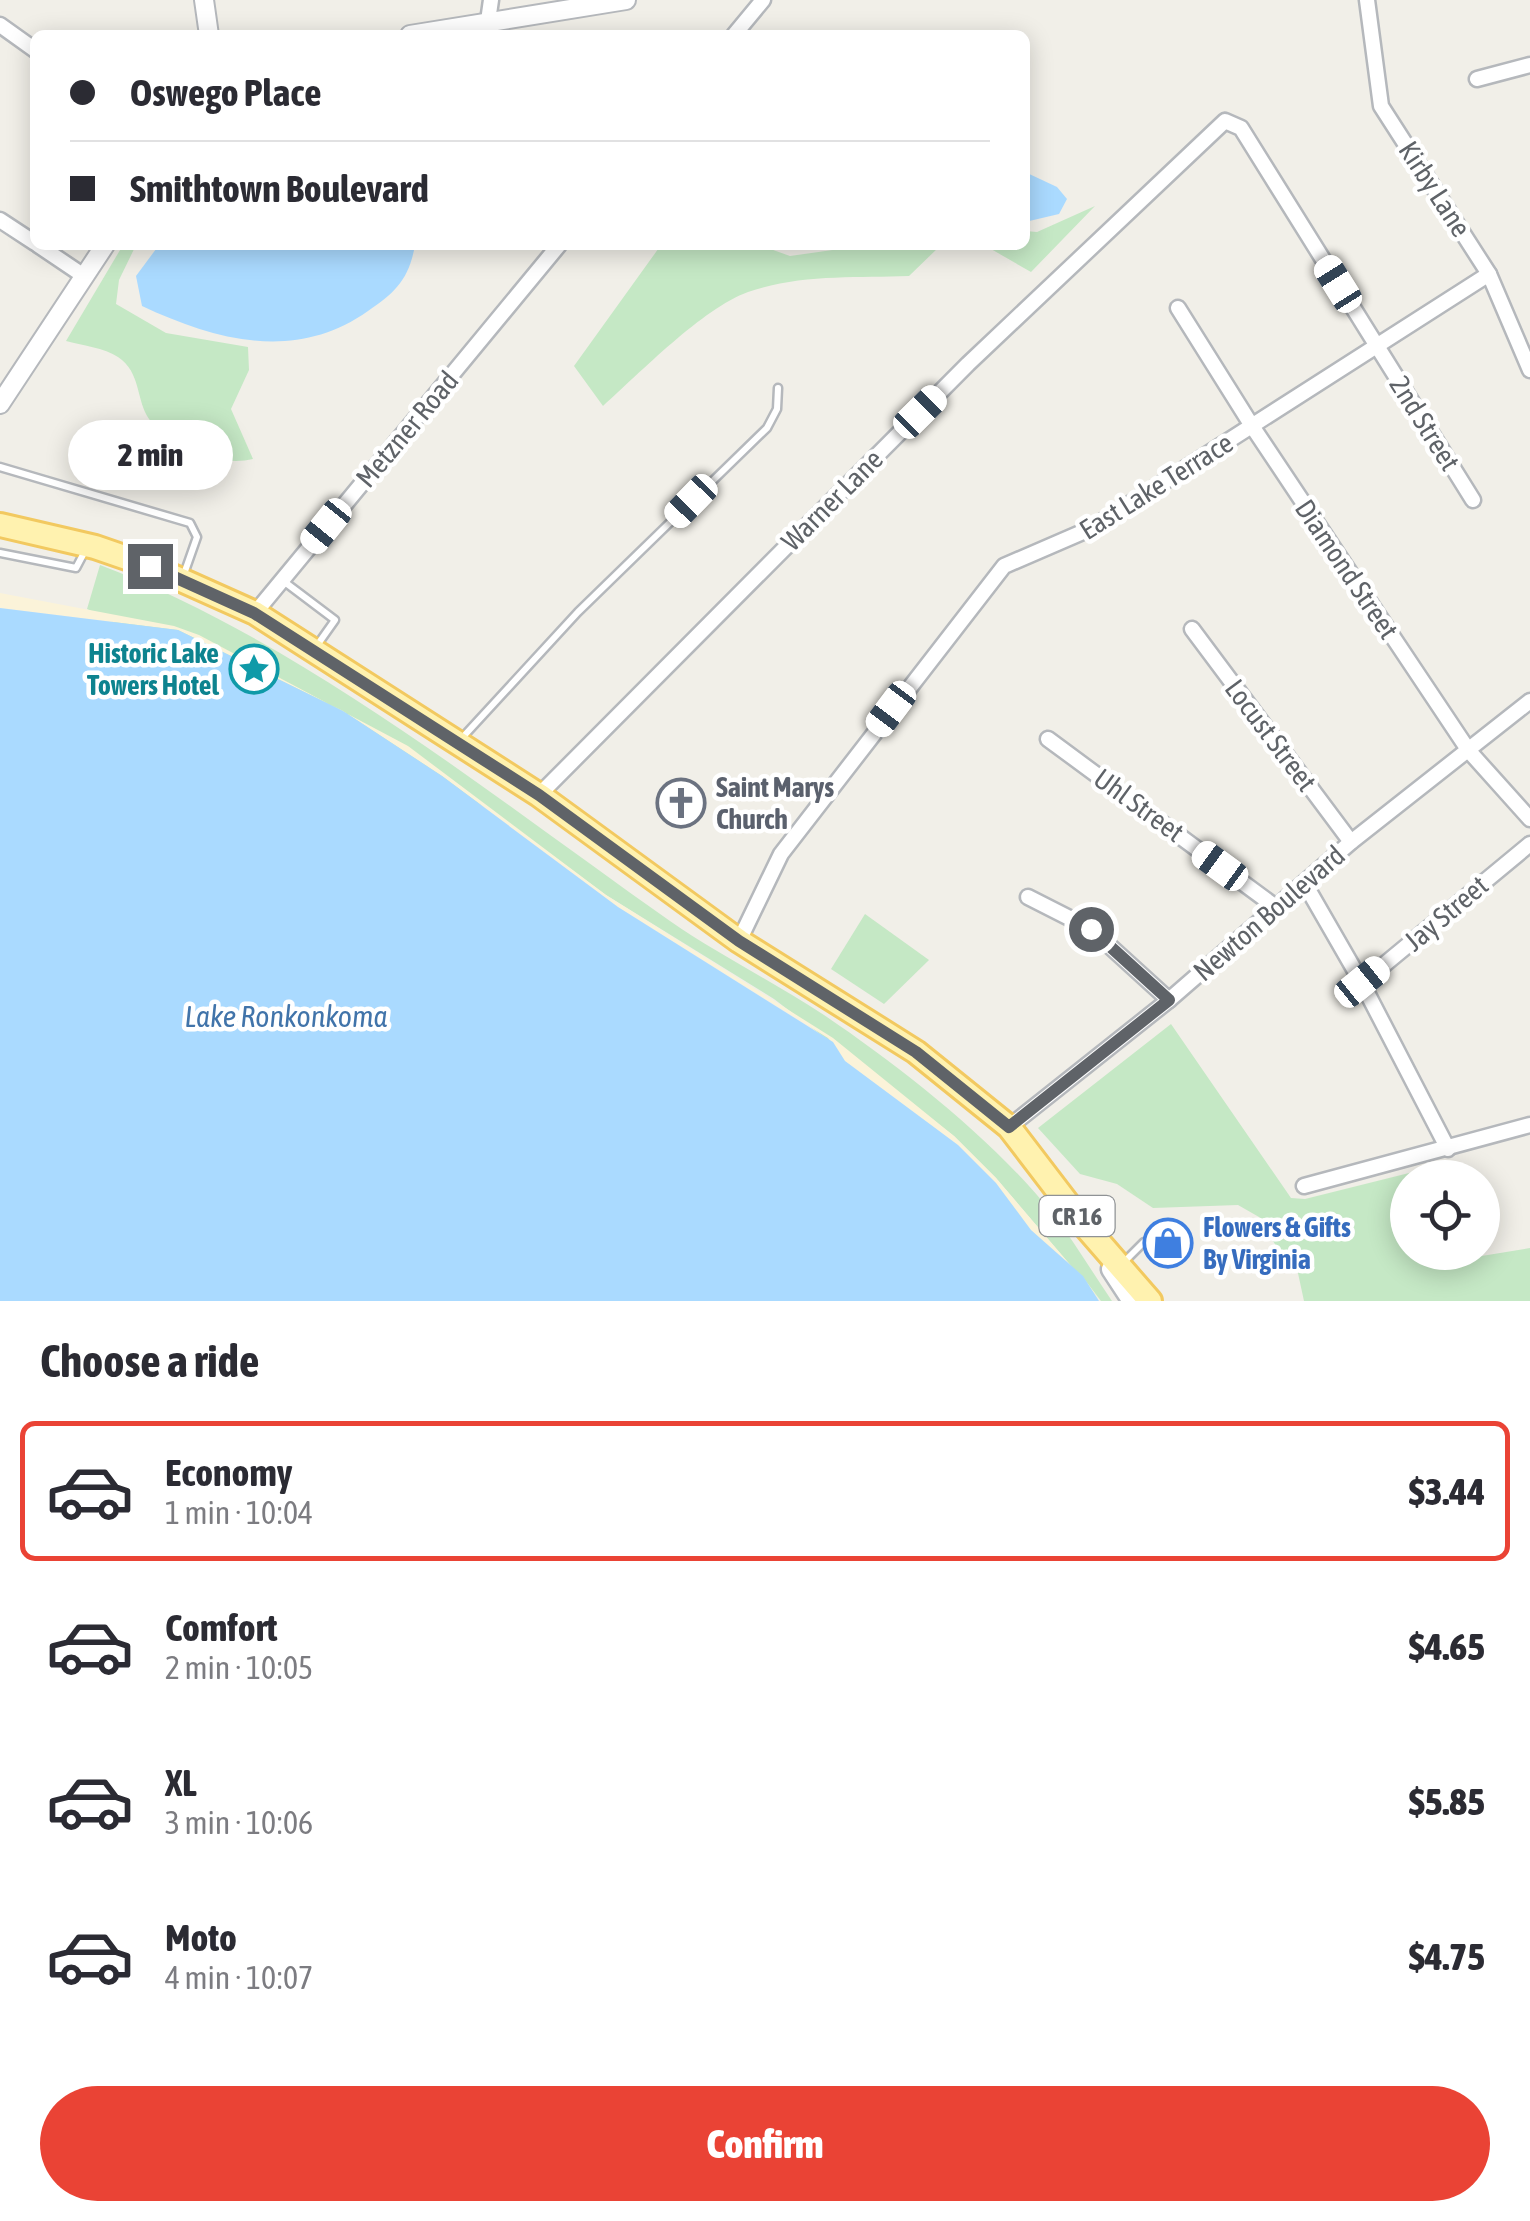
<!DOCTYPE html>
<html lang="en">
<head>
<meta charset="utf-8">
<style>
  body { margin:0; font-family:"Asap Condensed",sans-serif; background:#f2f2f3; color:#2b2b33; height:100vh; display:flex; flex-direction:column; font-size:38px; white-space:nowrap }
  * { box-sizing:border-box; margin:0 }
  p { font-size:32px; color:#7c7c81 }
  .icon { flex:none; width:55px; height:55px; fill:none; stroke:currentColor; stroke-width:2; stroke-linecap:round; stroke-linejoin:round }
  .map { position:relative; height:1301px; overflow:hidden }
  .details { display:flex; flex-direction:column; background:#fff; flex:1 }
  .details>* { flex:none }
  .hud { position:absolute; left:30px; top:30px; width:1000px; height:220px; border-radius:15px; box-shadow:0 5px 25px #0003; display:grid; align-content:center; height:220px; padding:0 40px; background:#fff }
  .controls { position:absolute; left:1390px; top:1160px; display:grid; gap:20px }
  .controls a { display:grid; place-items:center; width:110px; height:110px; border-radius:50%; background:#fff; box-shadow:0 5px 25px #0003; font-size:50px }
  .end { position:absolute; width:45px; height:45px; margin:-22px; border:12px solid #5f6368; background:#fff; box-shadow:0 0 0 5px #fff }
  .from { border-radius:50% }
  .bubble { position:absolute; height:70px; border-radius:35px; background:#fff; box-shadow:0 5px 25px #0003; font-size:32px; font-weight:800; line-height:70px; text-align:center }
  .car { position:absolute; width:30px; height:60px; margin:-30px -15px; border-radius:12px; box-shadow:0 0 8px 2px #0007; background:linear-gradient(#fff 24%,#345 0 40%,#fff 0 76%,#345 0 86%,#fff 0) }
  .hud b { display:flex; align-items:center; gap:35px; height:95px; font-size:38px }
  .hud b+b { border-top:2px solid #e1e1e2 }
  .hud i { width:25px; height:25px; background:#2b2b33 }
  ul { padding:0; list-style:none }
  li { display:flex; align-items:center; gap:30px; height:140px; margin:0 20px 15px; padding:0 20px; border:5px solid transparent; border-radius:15px }
  li div { flex:1 }
  li b { display:block; font-size:38px }
  li em { font-style:normal; font-weight:800 }
  li.on { border-color:#ea4335 }
  li>.icon { width:90px; height:90px; stroke-width:1.5 }
  h2 { padding:0 40px; font-size:45px; line-height:120px }
  .primary-button { display:flex; gap:20px; margin-top:auto; padding:20px 40px }
  .primary-button a { flex:1; height:115px; border-radius:60px; background:#ea4335; color:#fff; font-size:40px; font-weight:800; line-height:115px; text-align:center }
  .map>svg:first-child { display:block }
  .green { fill:#c5e8c5 }
  .sand { fill:#fbf3d9 }
  .water { fill:#aadaff }
  .lines { fill:none; stroke-linecap:round; stroke-linejoin:round }
  .service-casing { stroke:#b5b8bc; stroke-width:11 }
  .minor-casing { stroke:#b5b8bc; stroke-width:19 }
  .tertiary-casing { stroke:#b5b8bc; stroke-width:22 }
  .secondary-casing { stroke:#b6babf; stroke-width:25 }
  .primary-casing { stroke:#f2c960; stroke-width:28 }
  .service { stroke:#fff; stroke-width:6 }
  .minor { stroke:#fff; stroke-width:14 }
  .tertiary { stroke:#fff; stroke-width:18 }
  .secondary { stroke:#fff; stroke-width:20 }
  .primary { stroke:#fff2af; stroke-width:22 }
  .route { stroke:#5f6368; stroke-width:12 }
  .labels { text-anchor:middle; stroke-width:9; stroke-linejoin:round; paint-order:stroke }
  .shield { fill:#fff; stroke:#8f9295; stroke-width:2.5 }
  .shield-label { font-size:25px; font-weight:bold; fill:#5f6368 }
  .street-label { font-size:28px; fill:#5f6368; stroke:#fff }
  .culture-label { font-size:28px; font-weight:bold; fill:#0d838f; stroke:#fff; text-anchor:end }
  .worship-label { font-size:28px; font-weight:bold; fill:#5b616d; stroke:#fff; text-anchor:start }
  .shop-label { font-size:28px; font-weight:bold; fill:#366cbe; stroke:#fff; text-anchor:start }
  .water-label { font-size:30px; font-style:italic; fill:#4174aa; stroke:#fff }
</style>
</head>
<body>
<div class="map">
<svg width="1530" height="1301" viewBox="0 0 1530 1301">
  <rect width="100%" height="100%" fill="#f1efe8"/>
  <g class="green">
    <path d="M1095 206 1031 272 991 249 939 247 909 276C855 278 800 274 748 292 703 308 640 373 603 406L574 366 661 245H759L790 256 868 245H1025V231L1037 232Z"/>
    <path d="M123 245H136L119 280 116 304 166 333 248 347 249 370 231 409 253 459C220 467 169 449 149 419 136 400 141 372 118 357 105 348 81 345 66 341Z"/>
    <path d="M100 565C304 643 492 796 670 921 719 955 774 982 824 1015 901 1067 995 1141 1052 1213 1074 1241 1092 1272 1112 1301H1101L996 1178 954 1136 774 999 606 895 491 810 87 609Z"/>
    <polygon points="865,914 929,960 884,1004 831,969"/>
    <polygon points="1171,1024 1291,1198 1305,1199 1413,1172 1415,1177 1408,1178 1408,1252 1431,1253 1445,1262 1530,1248 1530,1301 1304,1301 1293,1250 1279,1251 1259,1217 1238,1205 1153,1208 1117,1184 1080,1174 1038,1128"/>
  </g>
  <polygon class="sand" points="0,593 174,626 199,635 408,746 606,895 833,1038 954,1136 996,1178 1101,1301 1082,1276 1030,1230 996,1183 958,1145 845,1061 828,1038 618,907 442,776 343,711 178,630 0,608"/>
  <g class="water">
    <polygon points="1025,172 1057,187 1067,199 1059,214 1025,222"/>
    <path d="M159 245H415C409 279 396 292 368 311 296 362 217 341 142 306L136 276Z"/>
    <polygon points="0,608 178,630 343,711 442,776 618,907 833,1042 845,1061 958,1145 996,1183 1031,1230 1083,1276 1099,1301 0,1301"/>
  </g>
  <g class="lines">
    <g class="service-casing">
      <g id="service">
        <polyline points="0,467 190,523 197,537 184,574"/>
        <polyline points="0,553 76,568 86,549"/>
        <polyline points="282,580 335,620 318,644"/>
        <polyline points="462,738 578,612 767,428 777,409 778,388"/>
        <polyline points="1124,1262 1144,1242"/>
      </g>
    </g>
    <g class="minor-casing">
      <g id="minor">
        <polyline points="1367,0 1381,106 1489,274 1530,370"/>
        <polyline points="488,21 491,0"/>
        <polyline points="0,25 35,50"/>
        <polyline points="734,35 763,0"/>
        <polyline points="1477,79 1530,65"/>
        <polyline points="0,220 35,243"/>
        <polyline points="38,245 84,276"/>
        <polyline points="1178,308 1252,426 1469,751 1530,819"/>
        <polyline points="255,613 559,245"/>
        <polyline points="1192,629 1351,842"/>
        <polyline points="1048,739 1277,908"/>
        <polyline points="539,795 968,364 1225,121 1241,128 1473,500"/>
        <polyline points="1305,884 1362,983 1448,1149"/>
        <polyline points="1028,897 1091,929 1169,1000"/>
        <polyline points="739,941 781,854 1004,566 1092,528 1489,274"/>
        <polyline points="1362,983 1530,844"/>
        <polyline points="1009,1127 1169,1000 1351,842 1530,701"/>
        <polyline points="1304,1186 1530,1125"/>
      </g>
    </g>
    <g class="tertiary-casing">
      <g id="tertiary">
        <polyline points="204,0 209,35"/>
        <polyline points="410,35 626,0"/>
        <polyline points="0,404 105,245"/>
      </g>
    </g>
    <g class="secondary-casing">
      <polyline id="secondary" points="1112,1269 1133,1301"/>
    </g>
    <g class="primary-casing">
      <polyline id="primary" points="0,525 95,547 150,566 255,613 539,795 739,941 916,1052 1009,1127 1084,1225 1150,1301"/>
    </g>
    <use href="#service" class="service"/>
    <use href="#minor" class="minor"/>
    <use href="#tertiary" class="tertiary"/>
    <use href="#secondary" class="secondary"/>
    <use href="#primary" class="primary"/>
  </g>
  <g class="lines">
    <polyline class="route" points="150,566 254,613 539,795 739,941 916,1052 1009,1127 1169,1000 1091,929"/>
  </g>
  <defs>
    <g id="sight-ring" transform="scale(2.5)"><circle r="9.5" fill="#fff" stroke="#0f9aa8" stroke-width="1.5"/><path d="M0-6L1.8-2.2L6-1.7L2.9 1.2L3.7 5.4L0 3.3L-3.7 5.4L-2.9 1.2L-6-1.7L-1.8-2.2Z" fill="#0f9aa8"/></g>
    <g id="church-ring" transform="scale(2.5)"><circle r="9.5" fill="#fff" stroke="#6b7280" stroke-width="1.5"/><path d="M-1.2-6h2.4v3.5h3.3v2.4h-3.3V6h-2.4V-.1h-3.3v-2.4h3.3Z" fill="#6b7280"/></g>
    <g id="shop-ring" transform="scale(2.5)"><circle r="9.5" fill="#fff" stroke="#3f7fe0" stroke-width="1.5"/><path d="M-5-2.5h2.3a2.7 3.5 0 0 1 5.4 0H5L5.5 6h-11ZM-1.5-2.5h3a1.5 2.3 0 0 0-3 0Z" fill="#3f7fe0"/></g>
  </defs>
  <g fill-rule="evenodd">
    <use href="#sight-ring" x="254" y="669"/>
    <use href="#church-ring" x="681" y="803"/>
    <use href="#shop-ring" x="1168" y="1243"/>
  </g>
  <g class="labels">
    <rect class="shield" x="1039.5" y="1196" width="75" height="40" rx="8"/>
    <g class="shield-label">
      <text x="1077" y="1225">CR 16</text>
    </g>
    <g class="street-label">
      <text transform="translate(1435 189) rotate(57)" y="10">Kirby Lane</text>
      <text transform="translate(1425 423) rotate(58)" y="10">2nd Street</text>
      <text transform="translate(407 429) rotate(-50)" y="10">Metzner Road</text>
      <text transform="translate(1156 486) rotate(-32)" y="10">East Lake Terrace</text>
      <text transform="translate(832 500) rotate(-45)" y="10">Warner Lane</text>
      <text transform="translate(1347 569) rotate(56)" y="10">Diamond Street</text>
      <text transform="translate(1271 735) rotate(53)" y="10">Locust Street</text>
      <text transform="translate(1139 805) rotate(36)" y="10">Uhl Street</text>
      <text transform="translate(1269 913) rotate(-41)" y="10">Newton Boulevard</text>
      <text transform="translate(1446 913) rotate(-40)" y="10">Jay Street</text>
    </g>
    <g class="culture-label">
      <text x="219" y="663">Historic Lake<tspan x="219" dy="32">Towers Hotel</tspan></text>
    </g>
    <g class="worship-label">
      <text x="716" y="797">Saint Marys<tspan x="716" dy="32">Church</tspan></text>
    </g>
    <g class="shop-label">
      <text x="1203" y="1237">Flowers &amp; Gifts<tspan x="1203" dy="32">By Virginia</tspan></text>
    </g>
    <g class="water-label">
      <text x="286" y="1027">Lake Ronkonkoma</text>
    </g>
  </g>
</svg>
<div class="controls">
<a><svg class="icon" aria-label="locate" viewBox="0 0 24 24"><circle cx="12" cy="12" r="6"/><path d="M12 2v4M12 18v4M2 12h4M18 12h4"/></svg></a>
</div>
<i class="end from" style="left:1091px;top:929px"></i>
<i class="end" style="left:150px;top:566px"></i>
<div class="bubble" style="left:68px;top:420px;width:165px">2 min</div>
<i class="car" style="left:1338px;top:284px;rotate:328deg"></i>
<i class="car" style="left:920px;top:412px;rotate:45deg"></i>
<i class="car" style="left:691px;top:501px;rotate:224deg"></i>
<i class="car" style="left:326px;top:526px;rotate:219deg"></i>
<i class="car" style="left:891px;top:709px;rotate:217deg"></i>
<i class="car" style="left:1220px;top:866px;rotate:306deg"></i>
<i class="car" style="left:1362px;top:982px;rotate:51deg"></i>
<div class="hud">
<b><i class="from"></i>Oswego Place</b>
<b><i></i>Smithtown Boulevard</b>
</div>
</div>
<section class="details">
<h2>Choose a ride</h2>
<ul>
<li class="on"><svg class="icon" aria-label="car" viewBox="0 0 24 24"><path d="M5 17H2v-5l4-1 3-4h7l3 4 3 1v5h-3M9 17h6M6 11h13"/><circle cx="7" cy="17" r="2"/><circle cx="17" cy="17" r="2"/></svg><div><b>Economy</b><p>1 min · 10:04</p></div><em>$3.44</em></li>
<li><svg class="icon" aria-label="car" viewBox="0 0 24 24"><path d="M5 17H2v-5l4-1 3-4h7l3 4 3 1v5h-3M9 17h6M6 11h13"/><circle cx="7" cy="17" r="2"/><circle cx="17" cy="17" r="2"/></svg><div><b>Comfort</b><p>2 min · 10:05</p></div><em>$4.65</em></li>
<li><svg class="icon" aria-label="car" viewBox="0 0 24 24"><path d="M5 17H2v-5l4-1 3-4h7l3 4 3 1v5h-3M9 17h6M6 11h13"/><circle cx="7" cy="17" r="2"/><circle cx="17" cy="17" r="2"/></svg><div><b>XL</b><p>3 min · 10:06</p></div><em>$5.85</em></li>
<li><svg class="icon" aria-label="car" viewBox="0 0 24 24"><path d="M5 17H2v-5l4-1 3-4h7l3 4 3 1v5h-3M9 17h6M6 11h13"/><circle cx="7" cy="17" r="2"/><circle cx="17" cy="17" r="2"/></svg><div><b>Moto</b><p>4 min · 10:07</p></div><em>$4.75</em></li>
</ul>
<div class="primary-button"><a>Confirm</a></div>
</section>
</body>
</html>
